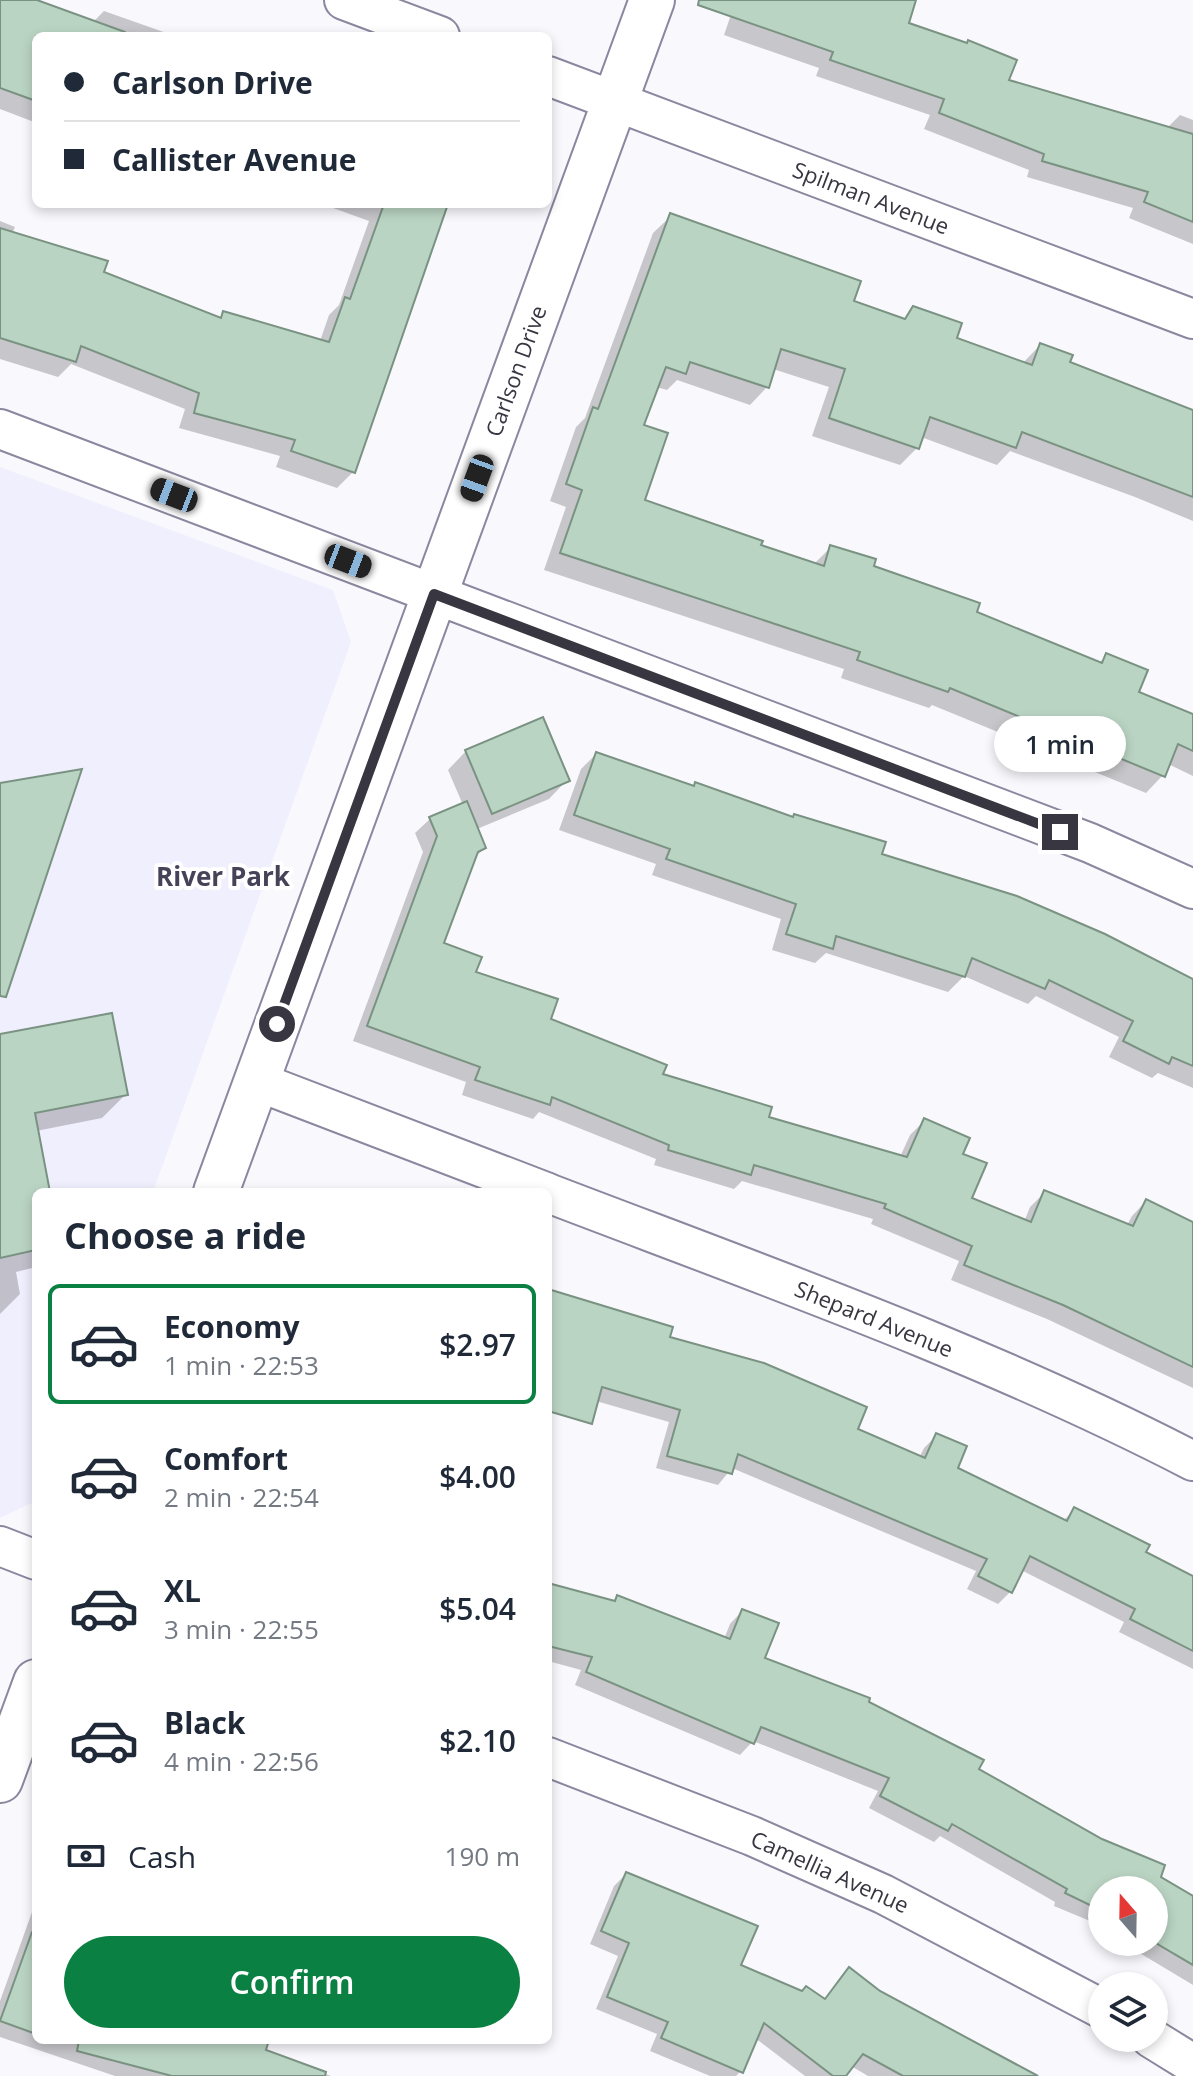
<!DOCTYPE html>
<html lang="en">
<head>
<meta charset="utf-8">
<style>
  body { margin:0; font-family:"Open Sans",sans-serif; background:#f2f2f3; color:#1f2937; height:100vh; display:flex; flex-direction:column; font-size:30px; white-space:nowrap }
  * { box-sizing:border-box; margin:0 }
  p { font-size:26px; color:#747a83 }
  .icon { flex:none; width:44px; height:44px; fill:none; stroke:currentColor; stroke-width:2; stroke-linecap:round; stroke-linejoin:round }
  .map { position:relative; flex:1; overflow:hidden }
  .panel { position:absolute; left:32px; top:1188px; width:520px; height:856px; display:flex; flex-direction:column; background:#fff; border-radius:12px; box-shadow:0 4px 12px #0003 }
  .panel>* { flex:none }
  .banner { position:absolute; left:32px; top:32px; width:520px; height:176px; border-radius:12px; box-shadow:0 4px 12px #0003; display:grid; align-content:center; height:176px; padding:0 32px; background:#fff }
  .needle { width:52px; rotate:340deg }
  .controls { position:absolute; left:1088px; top:1876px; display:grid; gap:16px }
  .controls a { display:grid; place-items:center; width:80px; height:80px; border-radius:50%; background:#fff; box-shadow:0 4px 12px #0003; font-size:40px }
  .end { position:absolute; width:36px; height:36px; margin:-18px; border:10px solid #373641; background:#fff; box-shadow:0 0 0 4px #fff }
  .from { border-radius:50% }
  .bubble { position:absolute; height:56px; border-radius:28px; background:#fff; box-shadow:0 4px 12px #0003; font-size:26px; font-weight:600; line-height:56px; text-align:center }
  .car { position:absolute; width:24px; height:48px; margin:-24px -12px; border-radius:10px; box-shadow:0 0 6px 2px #0007; background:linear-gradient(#222 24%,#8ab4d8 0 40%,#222 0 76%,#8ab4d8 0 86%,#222 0) }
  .banner b { display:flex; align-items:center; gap:28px; height:76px; font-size:30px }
  .banner b+b { border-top:2px solid #e0e1e3 }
  .banner i { width:20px; height:20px; background:#1f2937 }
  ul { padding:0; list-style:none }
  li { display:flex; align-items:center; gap:24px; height:120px; margin:0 16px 12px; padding:0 16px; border:4px solid transparent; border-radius:12px }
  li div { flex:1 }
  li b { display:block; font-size:30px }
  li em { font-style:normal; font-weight:600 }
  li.selected { border-color:#0b8043 }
  li>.icon { width:72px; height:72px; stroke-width:1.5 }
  h2 { padding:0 32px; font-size:36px; line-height:96px }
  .pay { display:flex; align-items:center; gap:20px; height:88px; padding:0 32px; font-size:30px }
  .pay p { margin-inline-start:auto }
  .cta { display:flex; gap:16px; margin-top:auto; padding:16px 32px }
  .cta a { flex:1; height:92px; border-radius:48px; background:#0b8043; color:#fff; font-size:32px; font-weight:600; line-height:92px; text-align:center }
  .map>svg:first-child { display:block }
  .built { fill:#f0effd }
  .shadow { fill:#0003 }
  .building { fill:#bad4c3; stroke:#7a9282; stroke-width:2 }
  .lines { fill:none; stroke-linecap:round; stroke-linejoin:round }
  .street-casing { stroke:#8a879f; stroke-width:42 }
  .secondary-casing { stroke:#8a879f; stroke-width:48 }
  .street { stroke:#fff; stroke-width:38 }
  .secondary { stroke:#fff; stroke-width:44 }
  .route { stroke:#373641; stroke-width:10 }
  .labels { text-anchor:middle; stroke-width:8; stroke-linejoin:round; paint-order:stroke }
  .street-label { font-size:22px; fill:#373641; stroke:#fff }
  .quarter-label { font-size:26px; font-weight:bold; fill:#464359; stroke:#fff }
</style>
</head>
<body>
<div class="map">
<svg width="1193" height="2076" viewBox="0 0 1193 2076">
  <rect width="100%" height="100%" fill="#f9f8fd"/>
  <polygon class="built" points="0,467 333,590 351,642 153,1192 36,1192 36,1501 0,1518"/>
  <g class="shadow">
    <polygon points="0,0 31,0 93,22 104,11 175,36 36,36 34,122 0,109"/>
    <polygon points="736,0 898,0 907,24 1007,81 1167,128 1180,115 1193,120 1193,244 1129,218 1133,208 1027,177 1029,170 924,129 930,115 816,76 819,68 724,35"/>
    <polygon points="322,204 446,204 353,472 337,488 276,467 280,456 179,428 185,409 71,364 58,377 0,359 0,221 15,227 12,234 218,319 223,314 320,341 329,315 339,305 369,221"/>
    <polygon points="671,216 852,302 903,320 914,309 955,339 1022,364 1040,345 1068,363 1193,432 1193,521 1135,497 1010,451 997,465 921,437 917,448 900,465 812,436 829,387 773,369 767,387 750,405 677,380 667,390 656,387 641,426 643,501 758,547 813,565 831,547 974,613 1098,664 1106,656 1136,694 1193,716 1193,776 1168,764 1163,775 1146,793 932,705 929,708 841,678 844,669 544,570 566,507 550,501 576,427 585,418 653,233"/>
    <polygon points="466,751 567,780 549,799 477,829 484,848 473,859 441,944 474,973 548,1020 660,1075 766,1118 900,1157 910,1135 925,1120 961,1155 969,1199 1024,1222 1030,1207 1045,1192 1127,1225 1132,1216 1146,1201 1193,1225 1193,1388 1047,1319 951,1280 959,1261 871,1224 873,1219 742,1181 734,1189 654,1165 656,1159 539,1112 533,1119 462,1095 466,1082 353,1041 423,852 415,833 430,819 463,805 448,770"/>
    <polygon points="596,754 692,788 696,784 880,855 1193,1019 1193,1088 1158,1073 1152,1078 1109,1057 1119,1037 1036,996 1028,1004 964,976 948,992 826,953 815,963 772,950 781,919 652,875 656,864 559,830 581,769"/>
    <polygon points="0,1036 126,1094 102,1118 36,1131 48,1192 36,1192 36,1267 16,1272 20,1294 0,1314"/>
    <polygon points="548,1291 668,1338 855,1430 919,1458 924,1448 936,1436 955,1469 1063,1521 1075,1509 1144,1553 1193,1578 1193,1669 1119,1632 1124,1622 1021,1570 1010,1592 998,1604 967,1589 976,1571 732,1468 718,1485 656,1468 669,1422 596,1401 548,1405"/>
    <polygon points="548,1586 613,1603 618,1598 724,1639 730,1624 742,1611 763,1659 866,1703 1193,1898 1193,1985 1133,1949 1138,1942 1154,1942 1154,1890 1102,1890 1102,1926 1054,1906 1055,1902 940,1836 934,1842 869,1808 878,1791 753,1741 740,1755 575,1685 581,1670 548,1661"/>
    <polygon points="626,1874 738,1966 823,2001 849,1970 879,1992 1021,2076 868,2076 851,2066 843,2076 805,2076 755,2038 741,2071 736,2076 710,2076 650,2051 657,2034 596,2009 618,1956 590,1944 614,1886"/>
    <polygon points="36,1901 36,2040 267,2040 263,2051 331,2076 115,2076 0,2037 0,2001"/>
  </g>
  <g class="building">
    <polygon points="0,0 37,0 125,32 125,36 36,36 36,101 0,88"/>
    <polygon points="699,0 916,0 909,23 967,43 968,40 1017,60 1009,80 1193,134 1193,222 1144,202 1148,192 1042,161 1044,154 939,113 944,99 830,60 833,52 698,5"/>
    <polygon points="384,204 448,204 355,473 291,451 295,440 194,413 199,393 81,346 76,362 0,338 0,228 108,261 104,272 221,318 223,311 329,342 345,297 350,299"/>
    <polygon points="670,213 861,281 854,301 905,319 913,306 962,323 957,338 1032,365 1040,343 1073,355 1070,362 1193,410 1193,497 1022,432 1016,448 930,417 919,449 829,418 845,369 781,349 769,388 690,362 686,374 666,367 644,425 668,433 645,500 763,541 761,545 824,566 830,545 876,559 874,566 980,603 977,612 1102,663 1106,653 1148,670 1139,692 1193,714 1193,751 1178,744 1165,777 950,688 948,692 857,660 860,652 560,553 582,490 566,484 593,407 598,409"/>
    <polygon points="543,717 570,781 492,814 465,750"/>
    <polygon points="596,752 694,786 695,782 793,817 794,814 886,842 882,854 1017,896 1105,934 1193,979 1193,1066 1172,1057 1169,1064 1123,1041 1133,1021 1049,980 1045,989 972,958 965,977 836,936 833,949 786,934 796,904 666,859 670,849 574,815"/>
    <polygon points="82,769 6,997 0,996 0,783"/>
    <polygon points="467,801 486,848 478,852 444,943 482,957 476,972 558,999 551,1019 667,1065 663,1074 772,1107 769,1117 907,1157 924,1118 970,1138 963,1154 987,1163 972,1198 1031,1222 1044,1190 1133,1226 1146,1199 1193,1222 1193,1367 1063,1305 964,1265 972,1246 884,1208 886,1204 754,1165 751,1175 668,1150 669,1145 552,1097 550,1105 475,1080 480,1067 367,1026 437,836 429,817"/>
    <polygon points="112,1013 128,1095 35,1113 50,1192 36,1192 36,1250 0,1258 0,1034"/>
    <polygon points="548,1289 673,1327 670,1337 764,1363 867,1407 858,1429 925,1458 936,1433 967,1446 958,1468 1067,1521 1074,1507 1150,1545 1146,1552 1193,1576 1193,1651 1130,1619 1135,1609 1030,1556 1012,1593 978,1576 987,1559 738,1454 732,1474 667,1456 680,1410 602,1387 592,1424 548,1411"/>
    <polygon points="548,1583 615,1601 617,1595 730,1639 742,1609 779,1623 765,1658 870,1698 869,1702 984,1760 979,1769 1102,1839 1165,1865 1161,1877 1193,1896 1193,1965 1154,1942 1154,1890 1102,1890 1102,1911 1065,1893 1067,1889 952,1824 948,1831 880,1796 889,1778 761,1727 754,1744 586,1672 592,1657 548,1646"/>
    <polygon points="626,1872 758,1926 741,1965 802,1991 806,1986 825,1999 849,1967 880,1991 1038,2076 903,2076 863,2054 846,2076 833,2076 764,2023 743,2073 661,2038 668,2022 607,1997 629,1943 601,1931"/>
    <polygon points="32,1932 36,1932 36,2034 0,2021"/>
    <polygon points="79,2040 269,2040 266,2050 326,2072 325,2076 172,2076 77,2051"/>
  </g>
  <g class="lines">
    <g class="street-casing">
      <g id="street">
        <polyline points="344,0 440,36"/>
        <polyline points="548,76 1193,319"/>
        <polyline points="0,429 1090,843 1193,889"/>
        <polyline points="256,1081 546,1192"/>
        <path d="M548 1193C765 1276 986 1354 1193 1461"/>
        <polyline points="0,1546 36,1560"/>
        <polyline points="548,1757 752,1836 883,1894 1102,2009"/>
        <polyline points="1151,2038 1193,2064"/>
      </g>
    </g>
    <g class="secondary-casing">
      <g id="secondary">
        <polyline points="216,1192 652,0"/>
        <polyline points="0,1780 36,1682"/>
      </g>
    </g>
    <use href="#street" class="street"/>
    <use href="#secondary" class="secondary"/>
  </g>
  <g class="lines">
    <polyline class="route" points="277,1024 434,594 1060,832"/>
  </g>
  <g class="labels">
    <g class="street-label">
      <text transform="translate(871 198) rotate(21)" y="8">Spilman Avenue</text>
      <text transform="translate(516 371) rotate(-70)" y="8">Carlson Drive</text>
      <text transform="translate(874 1319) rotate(22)" y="8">Shepard Avenue</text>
      <text transform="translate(830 1872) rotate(24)" y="8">Camellia Avenue</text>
    </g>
    <g class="quarter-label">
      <text x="223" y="886">River Park</text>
    </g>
  </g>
</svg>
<div class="controls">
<a><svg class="needle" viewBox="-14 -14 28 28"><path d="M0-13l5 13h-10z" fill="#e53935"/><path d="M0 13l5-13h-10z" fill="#747a83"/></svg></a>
<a><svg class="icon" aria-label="layers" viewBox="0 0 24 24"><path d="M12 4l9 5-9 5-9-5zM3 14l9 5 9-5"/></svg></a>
</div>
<i class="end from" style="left:277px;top:1024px"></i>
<i class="end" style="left:1060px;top:832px"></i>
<div class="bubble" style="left:994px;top:716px;width:132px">1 min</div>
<i class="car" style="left:477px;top:478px;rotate:200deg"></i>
<i class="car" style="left:174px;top:495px;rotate:291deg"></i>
<i class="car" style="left:348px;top:561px;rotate:111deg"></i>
<div class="banner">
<b><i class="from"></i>Carlson Drive</b>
<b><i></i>Callister Avenue</b>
</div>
<section class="panel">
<h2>Choose a ride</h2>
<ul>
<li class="selected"><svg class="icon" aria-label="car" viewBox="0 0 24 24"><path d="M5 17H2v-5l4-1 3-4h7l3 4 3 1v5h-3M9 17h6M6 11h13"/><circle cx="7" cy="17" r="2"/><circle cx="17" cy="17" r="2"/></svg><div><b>Economy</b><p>1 min · 22:53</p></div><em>$2.97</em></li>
<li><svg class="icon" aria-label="car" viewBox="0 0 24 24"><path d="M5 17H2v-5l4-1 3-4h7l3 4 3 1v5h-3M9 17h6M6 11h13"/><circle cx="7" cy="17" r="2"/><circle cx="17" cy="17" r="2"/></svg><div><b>Comfort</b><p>2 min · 22:54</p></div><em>$4.00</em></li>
<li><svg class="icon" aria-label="car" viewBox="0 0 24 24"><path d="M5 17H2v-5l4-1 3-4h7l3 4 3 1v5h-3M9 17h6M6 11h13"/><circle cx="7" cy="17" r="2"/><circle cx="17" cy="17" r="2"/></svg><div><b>XL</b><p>3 min · 22:55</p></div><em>$5.04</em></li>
<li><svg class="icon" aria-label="car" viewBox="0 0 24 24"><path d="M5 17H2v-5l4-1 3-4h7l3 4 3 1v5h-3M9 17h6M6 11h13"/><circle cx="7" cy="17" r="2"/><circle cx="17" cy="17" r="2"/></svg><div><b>Black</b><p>4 min · 22:56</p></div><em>$2.10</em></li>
</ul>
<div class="pay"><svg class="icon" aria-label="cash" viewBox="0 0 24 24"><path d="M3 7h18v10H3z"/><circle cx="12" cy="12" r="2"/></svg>Cash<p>190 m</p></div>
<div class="cta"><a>Confirm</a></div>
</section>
</div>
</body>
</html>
